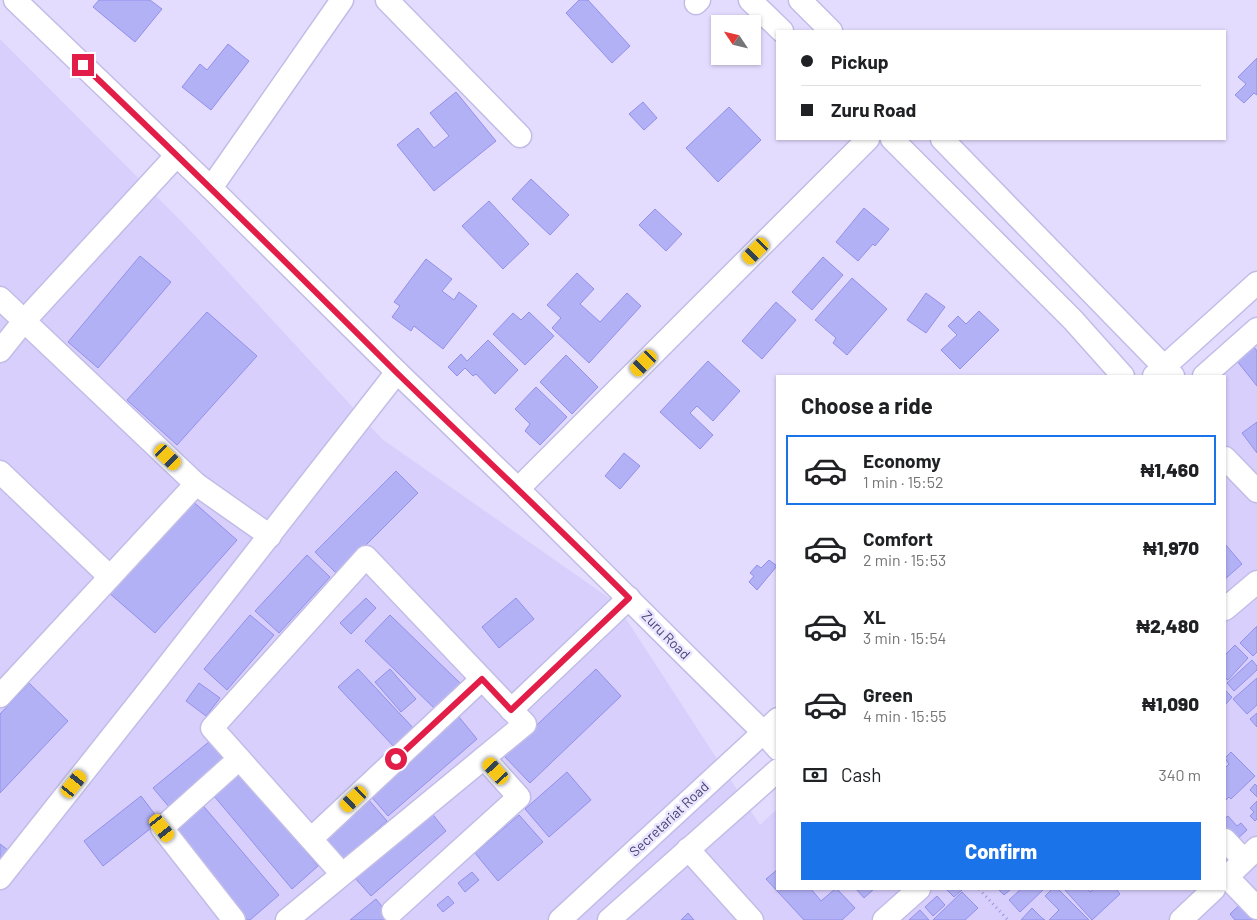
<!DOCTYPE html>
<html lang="en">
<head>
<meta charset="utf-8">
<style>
  body { margin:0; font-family:Barlow,sans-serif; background:#f6f6f6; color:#202124; height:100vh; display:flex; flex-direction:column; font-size:19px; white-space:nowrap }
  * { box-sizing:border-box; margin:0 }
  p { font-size:16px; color:#757577 }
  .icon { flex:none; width:28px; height:28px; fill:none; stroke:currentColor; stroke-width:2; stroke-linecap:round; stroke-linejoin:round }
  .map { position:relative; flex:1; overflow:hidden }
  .panel { position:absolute; left:776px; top:375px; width:450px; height:515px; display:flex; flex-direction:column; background:#fff; border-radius:0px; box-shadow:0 1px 4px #0004 }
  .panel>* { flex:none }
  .guide { position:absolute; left:776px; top:30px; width:450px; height:110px; border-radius:0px; box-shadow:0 1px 4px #0004; display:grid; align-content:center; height:110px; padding:0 25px; background:#fff }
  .needle { width:32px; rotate:305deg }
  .fabs { position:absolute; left:711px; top:15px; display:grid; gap:10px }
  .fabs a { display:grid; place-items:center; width:50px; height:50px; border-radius:0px; background:#fff; box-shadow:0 1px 4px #0004; font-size:25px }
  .end { position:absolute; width:22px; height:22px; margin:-11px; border:6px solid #e11d48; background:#fff; box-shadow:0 0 0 2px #fff }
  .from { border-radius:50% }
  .car { position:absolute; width:15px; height:30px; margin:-15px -8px; border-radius:6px; box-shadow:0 0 4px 1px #0007; background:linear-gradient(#f5c518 24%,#345 0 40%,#f5c518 0 76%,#345 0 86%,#f5c518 0) }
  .guide b { display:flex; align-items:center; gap:18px; height:48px; font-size:19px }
  .guide b+b { border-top:1px solid #e0e0e0 }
  .guide i { width:12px; height:12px; background:#202124 }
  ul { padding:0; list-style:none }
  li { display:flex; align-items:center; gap:15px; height:70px; margin:0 10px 8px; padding:0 15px; border:2px solid transparent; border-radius:0px }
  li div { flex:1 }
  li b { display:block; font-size:19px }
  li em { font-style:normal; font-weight:800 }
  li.selected { border-color:#1a73e8 }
  li>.icon { width:45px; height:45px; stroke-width:1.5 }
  h2 { padding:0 25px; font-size:22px; line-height:60px }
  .pay { display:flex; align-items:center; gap:12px; height:55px; padding:0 25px; font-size:19px }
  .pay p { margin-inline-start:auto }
  .cta { display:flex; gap:10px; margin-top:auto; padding:10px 25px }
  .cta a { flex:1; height:58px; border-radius:0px; background:#1a73e8; color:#fff; font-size:20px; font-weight:800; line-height:58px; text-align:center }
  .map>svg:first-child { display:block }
  .residential { fill:#d8cffc }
  .building { fill:#b3b1f6; stroke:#9190ea }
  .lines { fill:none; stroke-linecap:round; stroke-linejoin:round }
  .minor-casing { stroke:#c1bde7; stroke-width:25 }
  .path { stroke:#9695da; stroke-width:3; stroke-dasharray:1 4; stroke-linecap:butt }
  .minor { stroke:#fff; stroke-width:22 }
  .route { stroke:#e11d48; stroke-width:6 }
  .labels { text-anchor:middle; stroke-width:5; stroke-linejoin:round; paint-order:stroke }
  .street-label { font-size:14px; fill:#434475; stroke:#eae4ff }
</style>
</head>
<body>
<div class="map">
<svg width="1257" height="920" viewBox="0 0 1257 920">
  <rect width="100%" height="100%" fill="#e4dcfe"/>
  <polygon class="residential" points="0,39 185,225 382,439 615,602 760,825 777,809 778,889 1225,889 1225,376 1212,376 1257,333 1257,920 0,920"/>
  <g class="building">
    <polygon points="99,0 150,0 162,9 135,42 93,7"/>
    <polygon points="579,0 588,0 630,46 612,63 566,13"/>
    <polygon points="228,44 249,61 211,110 182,87 200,64 207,70"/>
    <polygon points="1257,58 1257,95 1254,93 1244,103 1235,95 1246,84 1238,77"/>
    <polygon points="456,92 496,141 434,191 397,145 418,128 434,148 449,136 430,113"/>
    <polygon points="643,102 657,118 644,130 629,114"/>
    <polygon points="729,107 761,140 718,182 686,148"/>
    <polygon points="531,179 569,215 550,235 512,199"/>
    <polygon points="489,201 529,244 503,269 462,226"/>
    <polygon points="864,208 889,229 875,246 873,244 858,261 836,242"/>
    <polygon points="655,209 682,234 666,251 639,225"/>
    <polygon points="140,256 171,282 98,368 68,342"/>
    <polygon points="823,257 843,275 812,310 792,292"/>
    <polygon points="426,259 452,279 442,291 454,300 459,292 477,306 443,349 414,326 411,331 392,317 400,306 394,302"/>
    <polygon points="577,273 594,289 580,304 600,322 627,293 641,306 589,363 552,328 561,318 547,305"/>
    <polygon points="852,278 887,309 847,355 833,343 836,338 815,320"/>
    <polygon points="926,293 945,307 926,333 907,320"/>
    <polygon points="776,302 796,320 762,359 742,341"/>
    <polygon points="979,311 999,330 960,369 941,350 957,335 948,326 958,316 966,324"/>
    <polygon points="207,312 257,356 177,445 127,400"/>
    <polygon points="529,312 554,336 525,365 493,334 513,313 521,320"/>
    <polygon points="488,340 518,370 495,394 476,374 473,376 465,368 457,376 448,367 461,354 467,361"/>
    <polygon points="1254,347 1257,351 1257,386 1237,361"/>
    <polygon points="566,355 598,387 572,414 540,382"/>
    <polygon points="708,361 740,391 713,421 697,406 690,413 713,435 700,449 660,412"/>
    <polygon points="536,387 567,417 540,445 525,431 530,424 515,409"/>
    <polygon points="1257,422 1257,453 1242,433"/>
    <polygon points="624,453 640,466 620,489 605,476"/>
    <polygon points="396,471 418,493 337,574 315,552"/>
    <polygon points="190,499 237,540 155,633 108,592"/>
    <polygon points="1225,544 1242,564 1225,579"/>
    <polygon points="307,555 330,577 279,633 255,611"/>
    <polygon points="769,560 777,566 757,590 749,582 754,576 750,573 757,565 761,568"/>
    <polygon points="366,598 376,608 351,634 340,623"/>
    <polygon points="516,598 534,619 499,648 482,627"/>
    <polygon points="250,615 274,635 227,690 204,669"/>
    <polygon points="390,615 461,684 436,710 365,641"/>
    <polygon points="1257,626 1257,652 1253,656 1240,643"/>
    <polygon points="1235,645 1248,658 1228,680 1225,678 1225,655"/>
    <polygon points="1252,660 1257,666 1257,670 1234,691 1227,683"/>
    <polygon points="358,669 416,731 396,749 338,687"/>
    <polygon points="390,669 416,699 401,712 375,682"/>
    <polygon points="596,669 621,696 530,783 504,756"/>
    <polygon points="1257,678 1257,705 1247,714 1233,699"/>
    <polygon points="29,683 68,721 0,793 0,714"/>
    <polygon points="199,683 220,698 206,716 186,701"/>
    <polygon points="1225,690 1232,697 1225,705"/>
    <polygon points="1257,713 1257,727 1250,719"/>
    <polygon points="459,717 477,739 388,816 369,794"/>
    <polygon points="210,741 226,762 170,808 153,788"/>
    <polygon points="1231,752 1255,776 1231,799 1229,797 1225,801 1225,768 1229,764 1225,758"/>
    <polygon points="235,768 318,866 292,889 209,790"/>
    <polygon points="567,772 591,800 549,837 525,809"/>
    <polygon points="1255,784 1257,786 1257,797 1250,790"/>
    <polygon points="141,796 160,821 103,866 84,841"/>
    <polygon points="366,797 387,821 340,862 320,839"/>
    <polygon points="1257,801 1257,819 1255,821 1250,816 1254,812 1250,808"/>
    <polygon points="200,802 279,895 250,920 246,920 168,830"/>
    <polygon points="430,811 446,831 371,896 354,877"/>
    <polygon points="519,815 543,842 498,881 475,853"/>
    <polygon points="1228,816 1237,826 1241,823 1247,830 1234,842 1225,832 1225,818"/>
    <polygon points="0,844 16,856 0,876"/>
    <polygon points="778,869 778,889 811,889 821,901 835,889 837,889 855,908 842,920 804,920 766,879"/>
    <polygon points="472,872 479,880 465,892 458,883"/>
    <polygon points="856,889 874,889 864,898"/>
    <polygon points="946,889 961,889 962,890 954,897"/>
    <polygon points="998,889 1011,889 1004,895"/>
    <polygon points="1021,889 1044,889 1020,912 1009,900"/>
    <polygon points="1052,889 1058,889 1089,920 1049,920 1059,910 1045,896"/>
    <polygon points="1064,889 1088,889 1090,892 1094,889 1116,889 1120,894 1092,920"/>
    <polygon points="962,892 978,908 965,920 933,920"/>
    <polygon points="448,896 454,903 443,912 437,905"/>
    <polygon points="937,896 945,905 933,916 925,907"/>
    <polygon points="376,899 393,920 350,920"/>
    <polygon points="1246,899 1257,911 1257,920 1235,920 1230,914"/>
    <polygon points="1032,908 1042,918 1045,920 1021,920"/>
    <polygon points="920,910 929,920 909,920"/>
    <polygon points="688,913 694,920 681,920"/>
  </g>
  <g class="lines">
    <g class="minor-casing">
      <g id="minor">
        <polyline points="15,0 211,188 397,372 518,489 763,732 778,749"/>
        <polyline points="387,0 520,136"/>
        <polyline points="750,0 782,31"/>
        <polyline points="800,0 831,31"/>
        <polyline points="696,3 699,0"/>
        <polyline points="892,139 1073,320 1123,376"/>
        <polyline points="942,139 1173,376"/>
        <polyline points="211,188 342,0"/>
        <polyline points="0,298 196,484 270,536"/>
        <polyline points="0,351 24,321 177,155"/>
        <polyline points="1154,376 1257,283"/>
        <polyline points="1204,376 1257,329"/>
        <polyline points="1225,458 1257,491"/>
        <polyline points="0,472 110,577"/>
        <polyline points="518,489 868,139"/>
        <polyline points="1225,609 1257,582"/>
        <polyline points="0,696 196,484"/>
        <polyline points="511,710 629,598"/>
        <polyline points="311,839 482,679"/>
        <polyline points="1225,840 1244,860"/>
        <polyline points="688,849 752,920"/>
        <polyline points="1227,877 1257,908"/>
        <polyline points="0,878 148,691 397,372"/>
        <polyline points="1225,879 1257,848"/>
        <polyline points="393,911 519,797 484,758"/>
        <polyline points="234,920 162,828 239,759"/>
        <polyline points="287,920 525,724 366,557 212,728 342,874"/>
        <polyline points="560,920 778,719"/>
        <polyline points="609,920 778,770"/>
        <polyline points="884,920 919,889"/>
        <polyline points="1181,920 1214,889"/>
      </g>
    </g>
    <polyline class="path" points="979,889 1008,920"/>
    <use href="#minor" class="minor"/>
  </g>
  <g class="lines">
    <path class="route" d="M83 65C188 165 292 268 395 371 473 447 552 521 629 598L511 710 482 679 396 759"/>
  </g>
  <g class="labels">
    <g class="street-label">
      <text transform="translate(666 635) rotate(45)" y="5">Zuru Road</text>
      <text transform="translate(669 819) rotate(-43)" y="5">Secretariat Road</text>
    </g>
  </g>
</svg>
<div class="fabs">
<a><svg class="needle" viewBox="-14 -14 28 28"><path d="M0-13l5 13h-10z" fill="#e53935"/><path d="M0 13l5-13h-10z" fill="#757577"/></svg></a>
</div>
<i class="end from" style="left:396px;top:759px"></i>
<i class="end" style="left:83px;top:65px"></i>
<i class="car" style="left:756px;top:251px;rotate:225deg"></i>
<i class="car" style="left:644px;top:363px;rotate:225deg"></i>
<i class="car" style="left:168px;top:457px;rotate:134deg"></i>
<i class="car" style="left:496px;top:771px;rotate:318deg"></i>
<i class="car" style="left:74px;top:784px;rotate:39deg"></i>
<i class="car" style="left:354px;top:799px;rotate:227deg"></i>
<i class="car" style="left:162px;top:828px;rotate:142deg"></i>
<div class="guide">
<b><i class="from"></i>Pickup</b>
<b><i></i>Zuru Road</b>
</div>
<section class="panel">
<h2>Choose a ride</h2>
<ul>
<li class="selected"><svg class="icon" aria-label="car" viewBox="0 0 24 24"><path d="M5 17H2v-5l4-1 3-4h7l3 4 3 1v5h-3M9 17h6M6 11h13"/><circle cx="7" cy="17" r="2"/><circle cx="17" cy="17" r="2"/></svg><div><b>Economy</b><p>1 min · 15:52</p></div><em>₦1,460</em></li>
<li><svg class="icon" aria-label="car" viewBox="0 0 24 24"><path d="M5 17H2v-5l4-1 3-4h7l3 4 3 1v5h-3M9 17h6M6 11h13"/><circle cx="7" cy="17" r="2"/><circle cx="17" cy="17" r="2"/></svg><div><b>Comfort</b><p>2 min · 15:53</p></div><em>₦1,970</em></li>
<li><svg class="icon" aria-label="car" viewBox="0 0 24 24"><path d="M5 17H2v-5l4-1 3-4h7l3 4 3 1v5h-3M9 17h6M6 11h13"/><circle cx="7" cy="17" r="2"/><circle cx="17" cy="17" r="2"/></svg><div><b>XL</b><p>3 min · 15:54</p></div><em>₦2,480</em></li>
<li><svg class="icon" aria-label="car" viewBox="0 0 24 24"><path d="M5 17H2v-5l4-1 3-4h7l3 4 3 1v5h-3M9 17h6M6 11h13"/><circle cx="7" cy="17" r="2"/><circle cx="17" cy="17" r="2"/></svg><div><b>Green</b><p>4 min · 15:55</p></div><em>₦1,090</em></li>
</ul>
<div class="pay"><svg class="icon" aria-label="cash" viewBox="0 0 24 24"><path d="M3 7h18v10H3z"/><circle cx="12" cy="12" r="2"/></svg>Cash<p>340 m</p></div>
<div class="cta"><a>Confirm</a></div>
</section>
</div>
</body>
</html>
